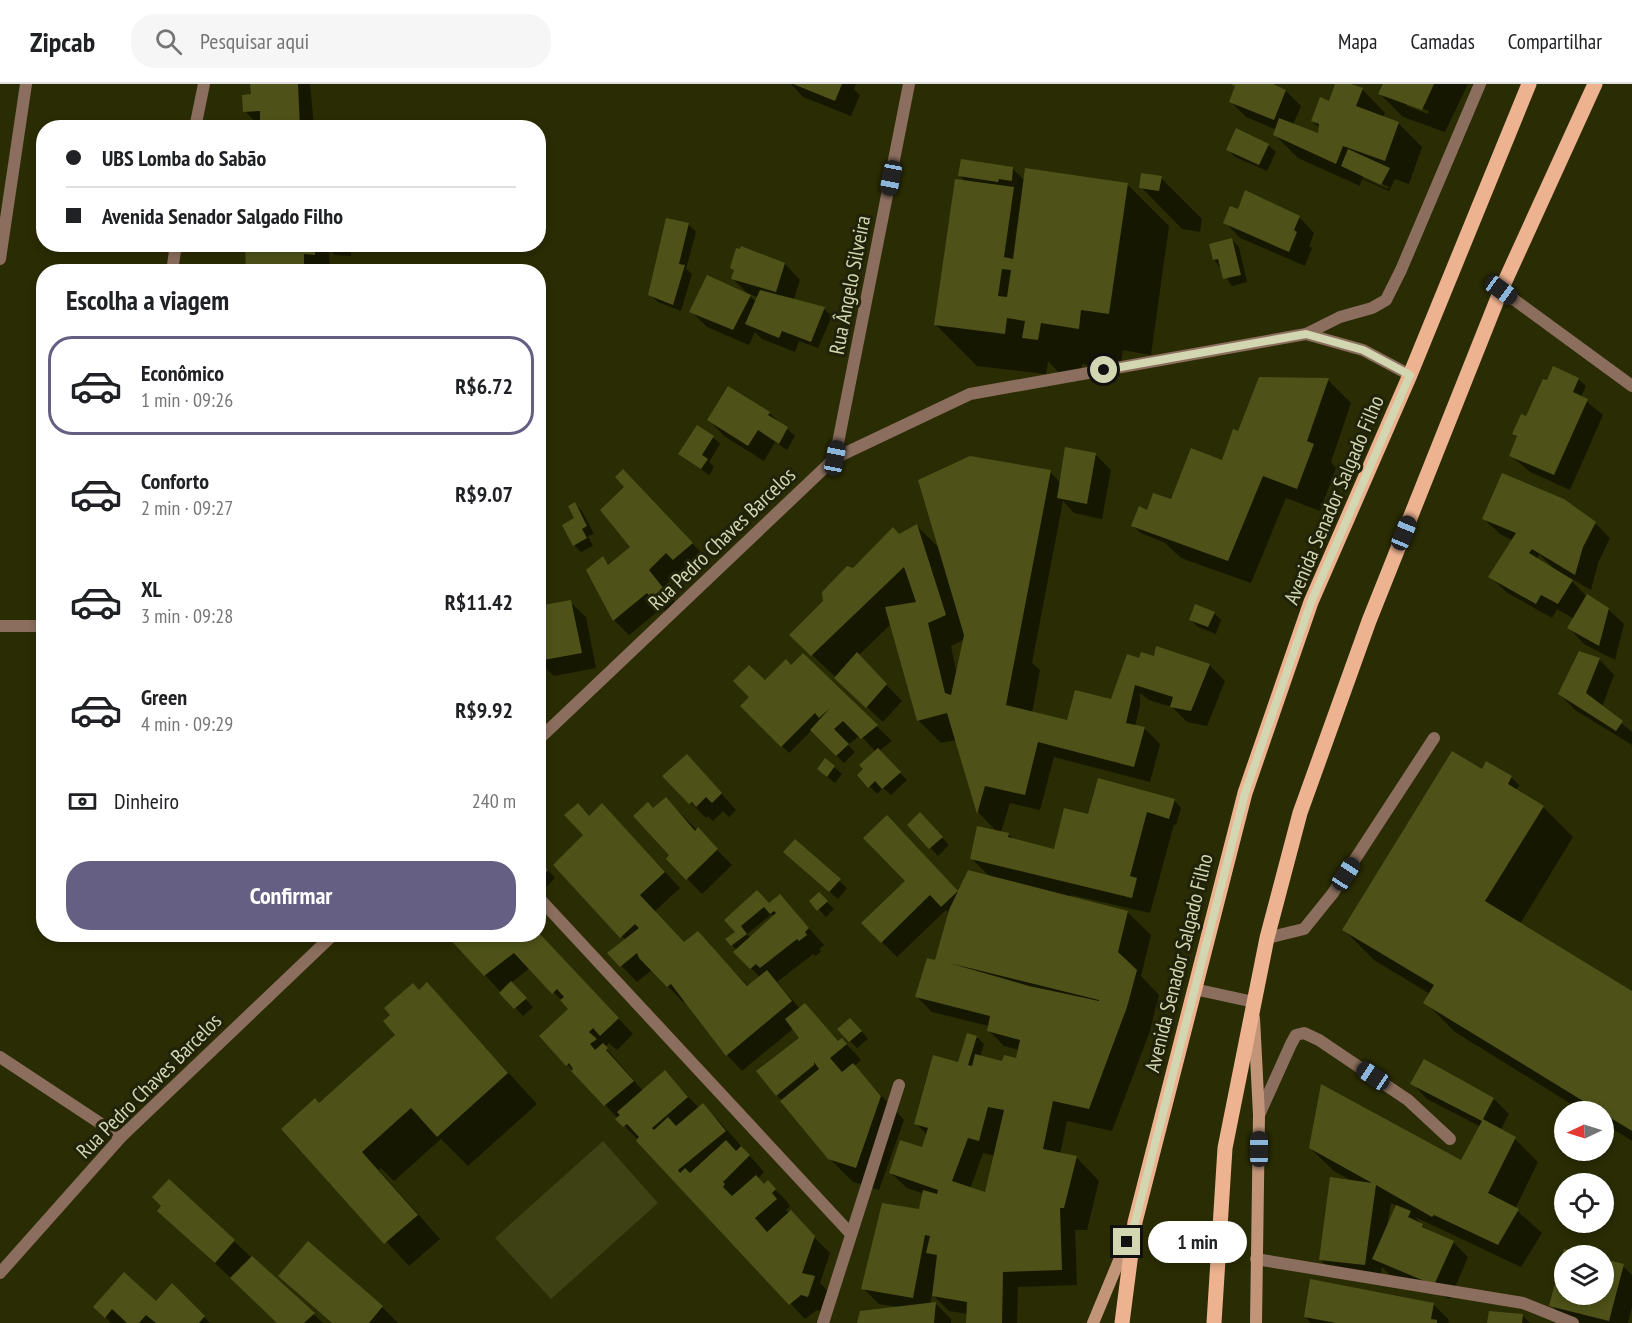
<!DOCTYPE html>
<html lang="pt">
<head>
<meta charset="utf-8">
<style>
  body { margin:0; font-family:"PT Sans Narrow",sans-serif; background:#f6f6f6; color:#202124; height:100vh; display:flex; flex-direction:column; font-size:22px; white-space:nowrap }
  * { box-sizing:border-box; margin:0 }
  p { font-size:20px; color:#757577 }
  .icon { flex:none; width:33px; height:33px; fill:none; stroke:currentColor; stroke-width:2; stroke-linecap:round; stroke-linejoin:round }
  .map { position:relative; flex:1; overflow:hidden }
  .sheet { position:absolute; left:36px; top:180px; width:510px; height:678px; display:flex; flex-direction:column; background:#fff; border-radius:24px; box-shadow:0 3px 9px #0003 }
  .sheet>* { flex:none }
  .guide { position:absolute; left:36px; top:36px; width:510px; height:132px; border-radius:24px; box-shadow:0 3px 9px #0003; display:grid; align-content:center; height:132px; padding:0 30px; background:#fff }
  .needle { width:39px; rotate:266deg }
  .controls { position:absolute; left:1554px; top:1017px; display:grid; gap:12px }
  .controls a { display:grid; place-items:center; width:60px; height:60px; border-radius:50%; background:#fff; box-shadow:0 3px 9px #0003; font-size:30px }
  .end { position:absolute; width:27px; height:27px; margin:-14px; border:8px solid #d2d6b1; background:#111; box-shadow:0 0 0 3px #111 }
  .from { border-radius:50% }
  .bubble { position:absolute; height:42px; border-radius:21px; background:#fff; box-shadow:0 3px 9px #0003; font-size:20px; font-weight:700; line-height:42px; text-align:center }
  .car { position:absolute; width:18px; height:36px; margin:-18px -9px; border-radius:8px; box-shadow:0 0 4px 2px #0007; background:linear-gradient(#222 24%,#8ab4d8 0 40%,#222 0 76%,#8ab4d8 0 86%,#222 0) }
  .guide b { display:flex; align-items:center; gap:21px; height:57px; font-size:22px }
  .guide b+b { border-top:2px solid #e0e0e0 }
  .guide i { width:15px; height:15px; background:#202124 }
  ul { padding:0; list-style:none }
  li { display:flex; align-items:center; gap:18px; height:99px; margin:0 12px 9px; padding:0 18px; border:3px solid transparent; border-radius:24px }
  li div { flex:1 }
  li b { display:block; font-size:22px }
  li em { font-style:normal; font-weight:700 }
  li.active { border-color:#655f83 }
  li>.icon { width:54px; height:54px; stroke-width:1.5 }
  h2 { padding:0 30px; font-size:27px; line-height:72px }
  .pay { display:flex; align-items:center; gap:15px; height:66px; padding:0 30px; font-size:22px }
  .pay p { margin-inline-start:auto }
  .button { display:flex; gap:12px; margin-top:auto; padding:12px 30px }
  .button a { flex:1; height:69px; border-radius:24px; background:#655f83; color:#fff; font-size:24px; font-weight:700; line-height:69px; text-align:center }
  header { display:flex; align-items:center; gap:36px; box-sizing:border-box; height:84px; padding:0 30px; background:#fff; border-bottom:2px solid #e0e0e0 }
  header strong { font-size:28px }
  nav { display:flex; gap:33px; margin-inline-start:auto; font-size:21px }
  .search { width:420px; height:54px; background:#f6f6f6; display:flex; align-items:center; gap:15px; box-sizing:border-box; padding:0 21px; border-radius:24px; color:#757577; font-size:22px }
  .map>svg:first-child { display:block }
  .green { fill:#3e4113 }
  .shadow { fill:#0007; fill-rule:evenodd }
  .building { fill:#4e5218; fill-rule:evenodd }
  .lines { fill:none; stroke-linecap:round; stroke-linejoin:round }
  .lane { stroke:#8b6e5d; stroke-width:12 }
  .street { stroke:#8b6e5d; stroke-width:12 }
  .secondary { stroke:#c29579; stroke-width:12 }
  .primary { stroke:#edb28f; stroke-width:15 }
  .route { stroke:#d2d6b1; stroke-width:8 }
  .labels { text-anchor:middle; stroke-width:6; stroke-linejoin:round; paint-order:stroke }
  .street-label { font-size:21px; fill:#d2d6b1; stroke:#20220a }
</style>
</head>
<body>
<header>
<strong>Zipcab</strong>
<div class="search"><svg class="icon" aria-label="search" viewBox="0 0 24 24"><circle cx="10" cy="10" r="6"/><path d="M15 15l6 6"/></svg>Pesquisar aqui</div>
<nav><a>Mapa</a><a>Camadas</a><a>Compartilhar</a></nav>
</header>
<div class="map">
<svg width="1632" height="1239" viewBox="0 0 1632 1239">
  <rect width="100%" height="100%" fill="#2a2c03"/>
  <polygon class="green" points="603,1057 658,1119 551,1215 495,1154"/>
  <g class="shadow">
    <polygon points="252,0 310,0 314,42 260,43 245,27 252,12"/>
    <polygon points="791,0 856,0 854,6 860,11 851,32 803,13"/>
    <path d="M1237 0H1269L1286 7 1301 22 1293 41 1320 51V44L1312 37 1330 18 1337 0 1362 5 1385 29 1383 34 1398 39 1422 63 1409 100 1395 95 1389 107 1362 95 1360 102 1298 74 1275 51 1277 46 1246 33 1230 17ZM1363 91 1389 103 1388 105 1363 94Z"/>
    <path d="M1385 0H1468L1445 48 1403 33 1380 10ZM1407 19 1429 27 1428 30 1407 22Z"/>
    <polygon points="1268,61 1276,68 1267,87 1235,73 1228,65"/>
    <polygon points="1013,85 1025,97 1128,101 1169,142 1151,271 1123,266 1120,286 1082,280 1079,297 1065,295 1048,277 1046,290 977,282 935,240 966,98 960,92"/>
    <polygon points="1161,94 1202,135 1200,148 1182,145 1141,103"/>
    <polygon points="1239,127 1299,133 1314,149 1309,162 1312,164 1305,182 1240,154 1225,138"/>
    <polygon points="688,140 696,148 686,185 692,190 681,227 658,218 650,211"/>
    <polygon points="1232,156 1239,163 1247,198 1232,202 1214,175"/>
    <polygon points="246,160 351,160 351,172 335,171 329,165 330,186 247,188"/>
    <path d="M785 180 800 196 794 215 824 225 832 232 818 264 799 257 795 268 762 255 755 248 749 261 707 243 691 227 749 211 732 194 735 187 732 184ZM748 210 758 213 756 218Z"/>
    <polygon points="1578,295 1586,302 1581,313 1603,331 1570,406 1530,388 1510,371 1518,354 1514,350 1527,334"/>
    <polygon points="1328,296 1351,319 1331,378 1336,384 1320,427 1286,414 1251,499 1181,474 1165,459 1141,449 1133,442 1148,428 1172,417 1223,378 1239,349"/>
    <polygon points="769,329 795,352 787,366 775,358 764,377 724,352 709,336"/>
    <polygon points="713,353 720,360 709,378 714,383 709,391 680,370"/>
    <path d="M1096 371 1111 386 1102 435 1074 429 1063 417 1032 579 1040 586 1032 629 1068 638 1113 617 1140 576 1155 574 1209 581 1225 597 1207 642 1187 638 1172 623 1149 616 1140 609V622L1135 642 1144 644 1160 660 1150 698 1054 673 1040 726 1010 719 1001 748 1008 750 1015 756 1056 766 1087 731 1174 716 1181 724 1176 741 1174 740 1150 829 1071 811V814L1127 828 1151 851 1141 892 1159 911 1150 947 1112 1047 1067 1037 1060 1070 1076 1073 1099 1097 1087 1146H1075L1077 1201 1018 1203 1017 1239H968V1230L949 1227 932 1210 930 1221 936 1220 951 1235V1239H858L898 1223 879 1220 863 1204 921 1127 924 1110 907 1104 891 1089 923 1065 927 1051 916 1039 977 953 984 960 980 973 1004 979 1017 976 1019 966 1004 962 988 946 989 942 932 928 916 912 940 879 949 829 946 826 897 873 863 839 907 797 903 748 959 809 990 793 972 775 997 748 979 729 957 656 941 659 918 636 891 540 858 572 902 617 883 638 791 551 854 486 899 451 917 442 940 465 1050 388 1061 399ZM963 556 957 590 951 562ZM983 1069 995 1072 986 1111 970 1105Z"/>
    <polygon points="623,387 707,475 690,491 683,484 663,503 682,526 672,534 662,524 629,551 614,536 602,474 609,481 632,463"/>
    <polygon points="575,420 582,427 594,450 588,452 593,462 581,468 574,461"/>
    <path d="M1484 435 1595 439 1610 454 1598 479 1591 506 1568 493 1587 513 1608 525 1624 540 1615 576 1584 560 1569 544 1574 535 1557 525 1552 534 1506 508 1490 492 1509 460 1518 465 1514 457 1500 450ZM1539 470 1554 485 1537 476Z"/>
    <polygon points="570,518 586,533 596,584 554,592 538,577"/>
    <polygon points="1214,529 1221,536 1216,550 1198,543 1190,535"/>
    <polygon points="803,571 892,657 879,667 907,696 891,711 883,704 877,710 859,691 876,668 860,651 848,661 855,668 844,679 812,646 789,669 742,622 765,598 792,583"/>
    <polygon points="1599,575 1614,591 1602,623 1632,648 1632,661 1575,626 1560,610"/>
    <polygon points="826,676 842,690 835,699 826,692"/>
    <polygon points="1487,679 1511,693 1519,701 1516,706 1543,723 1573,753 1520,840 1632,909 1632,1057 1604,1039 1604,1028 1584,1028 1455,948 1425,918 1430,910 1374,876 1344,846 1488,690"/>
    <polygon points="702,688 736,726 729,733 723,727 713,737 708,732 706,734 664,692"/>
    <polygon points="666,715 732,781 702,810 668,775 671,771 654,726"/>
    <path d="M590 734 618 737 680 804 654 828 684 859 714 866 749 903 760 893 735 868 737 866 732 861 737 848 726 836 770 821 780 812 824 861 819 865 821 867 816 872 813 870 777 898 800 925 805 921 839 958 842 956 857 971 861 976 854 982 904 1036 879 1106 853 1098 829 1074 777 1011 801 954 794 944 742 987 727 971 685 916 683 918 652 886 637 898 609 869 625 856 555 781 585 752ZM772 830 775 833 751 855 747 850Z"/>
    <polygon points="928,738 949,761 938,772 909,741"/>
    <polygon points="795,757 847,804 838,815 793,776"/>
    <polygon points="538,775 555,794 546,803 538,795"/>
    <polygon points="819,810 834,825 826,833 811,817"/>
    <polygon points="538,849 633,950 617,966 609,959 605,963 643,1007 665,988 699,1024 703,1021 718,1036 764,1088 758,1095 765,1102 768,1099 784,1114 790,1122 786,1126 830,1169 820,1199 830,1209 824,1228 817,1226 805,1235 541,952 570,925 530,884 511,899 533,923 523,932 447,850"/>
    <polygon points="427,900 537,1020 468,1082 441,1055 394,1097 381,1084 379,1086 440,1155 409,1182 283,1045 319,1021 397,951 419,907"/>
    <polygon points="858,943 868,955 857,964 850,957"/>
    <path d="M1412 999 1494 1015 1509 1030 1500 1047 1515 1055 1538 1078 1515 1125 1542 1149 1521 1183 1415 1133 1425 1144 1453 1158 1468 1173 1450 1215 1389 1190 1382 1183 1380 1196 1336 1191 1320 1175 1353 1098 1334 1087 1310 1064 1461 1078 1481 1043 1427 1015ZM1391 1119 1397 1122 1387 1142Z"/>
    <polygon points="169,1097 252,1174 323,1239 279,1239 175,1142 163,1122"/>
    <polygon points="309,1159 382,1223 398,1239 332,1239 295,1207 280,1192"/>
    <polygon points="1565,1167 1584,1172 1564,1172 1564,1210 1604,1210 1604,1177 1623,1182 1632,1191 1632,1223 1628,1239 1575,1239 1567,1237 1551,1221"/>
    <polygon points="172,1201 210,1239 111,1239 95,1222 156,1219"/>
    <polygon points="1433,1220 1449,1236 1448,1239 1311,1239 1305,1233"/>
    <polygon points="1523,1232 1530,1239 1489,1239"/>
  </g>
  <g class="building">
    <polygon points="250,0 298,0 300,44 260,44 260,27 243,28 242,11 251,10"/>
    <polygon points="793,0 842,0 835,17"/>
    <polygon points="1231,0 1273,0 1286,6 1274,36 1229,18 1235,2"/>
    <polygon points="1335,0 1351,0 1363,4 1356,22 1399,38 1385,77 1343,62 1336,80 1273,51 1279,34 1318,49 1319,40 1311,37 1320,13 1329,17"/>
    <polygon points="1383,0 1434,0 1422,26 1378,10"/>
    <polygon points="1236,44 1269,60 1259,81 1226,66"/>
    <polygon points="1348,65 1390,84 1381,101 1341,82"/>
    <polygon points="961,75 1013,83 1012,97 999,95 998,98 958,92"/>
    <path d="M1025 84 1128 99 1109 230 1081 226 1079 245 1041 239 1038 256 1022 254 1025 237 1007 234 1005 250 934 241 955 95 1014 103 1004 173 1013 175ZM1002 185 1011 186 1007 213 998 212Z"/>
    <polygon points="1141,89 1162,92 1159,107 1139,104"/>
    <polygon points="1245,106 1300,132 1294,146 1297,148 1289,168 1223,139 1230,122 1238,125"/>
    <polygon points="666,134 689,139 679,180 685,181 673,221 648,211"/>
    <polygon points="1232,154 1241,191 1223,195 1218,175 1213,176 1209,160"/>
    <polygon points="245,160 315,160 315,171 304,170 304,188 246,188"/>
    <polygon points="741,162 785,179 776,208 731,195 734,186 730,184 736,164 740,165"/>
    <polygon points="707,191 751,211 733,246 689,228"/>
    <polygon points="760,206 825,223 811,258 782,247 779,254 745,240"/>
    <polygon points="1553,282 1579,294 1573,308 1588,315 1554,391 1509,372 1517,352 1512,350 1521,330 1526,332 1543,295 1547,296"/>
    <polygon points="1259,293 1329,294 1307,357 1314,360 1297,405 1263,392 1228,477 1131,442 1139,422 1147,426 1153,409 1171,415 1191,364 1222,376 1233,345 1238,347"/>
    <polygon points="728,302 770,328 768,331 788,343 779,360 758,346 748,362 707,336"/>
    <polygon points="697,341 714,352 702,371 708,375 701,385 678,370"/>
    <polygon points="1065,363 1096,369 1087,420 1057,414"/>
    <polygon points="970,372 1051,386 1006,621 1067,636 1075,606 1111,615 1127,570 1139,574 1141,568 1154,572 1156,562 1210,580 1191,627 1170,623 1173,613 1135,601 1126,639 1145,643 1134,683 1038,658 1025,711 985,702 977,730 947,629 917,637 885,523 916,518 904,483 811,572 789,551 823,517 822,508 847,482 853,484 893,443 899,450 917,440 946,531 928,539 945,609 951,611 964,551 918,396"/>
    <polygon points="623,385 693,459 673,476 666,469 649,486 668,510 656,520 647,509 613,537 586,486 603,472 608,481 630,463 600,426 624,403 615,393"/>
    <polygon points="1502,389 1564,415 1596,438 1583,463 1575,491 1532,465 1529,469 1573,496 1558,520 1541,511 1536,520 1488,493 1516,449 1482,435"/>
    <polygon points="575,418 587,442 582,445 587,454 573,462 562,441 574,434 568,422"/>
    <polygon points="1587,510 1609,524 1599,562 1567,544"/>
    <polygon points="571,516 582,569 538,577 538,522"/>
    <polygon points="1195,520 1215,528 1208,543 1189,536"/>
    <polygon points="1579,567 1600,574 1586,609 1623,637 1616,647 1558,610"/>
    <polygon points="857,568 887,600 866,624 834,594"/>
    <polygon points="803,569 878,641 861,655 843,637 834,645 849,660 836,672 810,646 830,624 819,634 815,629 781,663 740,622 749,613 733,597 749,581 765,596 786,575 791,581"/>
    <polygon points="878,664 901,688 882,705 875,697 868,704 857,691 863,685 859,681"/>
    <polygon points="1452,667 1482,685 1486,677 1512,692 1508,700 1544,722 1485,817 1632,907 1632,1047 1423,919 1434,901 1342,846"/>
    <polygon points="687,670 722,709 712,719 706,713 696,723 692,718 689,720 662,692"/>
    <polygon points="825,674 835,682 827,693 817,685"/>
    <polygon points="1098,694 1175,715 1169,735 1147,728 1130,792 1137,794 1132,814 970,775 977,742 1009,749 1008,753 1054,765 1064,724 1088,730"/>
    <polygon points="666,713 695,747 698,743 718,765 686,796 666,775 669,771 633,732 648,718 653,724"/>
    <polygon points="578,719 589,732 602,719 665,788 640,811 684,858 698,847 747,902 767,886 792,917 726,972 671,900 667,903 639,874 637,869 620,883 607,869 639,844 635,840 620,854 553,781 583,751 564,731"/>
    <polygon points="920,728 943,753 929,765 907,741"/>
    <path d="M887 731 958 807 968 786 1128 827 1118 868 1137 886 1127 923 1089 1025 1053 1017 1043 1065 1077 1072 1064 1124H1060L1062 1186 1003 1188 1002 1239H966L967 1218 932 1212 937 1171 926 1169 930 1152 925 1151 913 1214 861 1205 882 1119 919 1125 923 1106 937 1110 938 1106 889 1089 900 1056 922 1063 928 1044 914 1040 933 971 958 978 967 949 977 952 968 981 972 982 975 970 1002 977 1004 971 1016 974 1020 956 987 947 990 932 915 913 927 874 935 876 949 826 958 807 941 823 930 811 881 859 861 839 905 797 863 754ZM949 879 1099 916V917L1029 902ZM988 1023 1004 1026 985 1108 952 1097 968 1054 979 1057Z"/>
    <polygon points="795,755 841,795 829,808 783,768"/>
    <polygon points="538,774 548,786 538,796"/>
    <polygon points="757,806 769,819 780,810 809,844 805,848 807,851 799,857 797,855 760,884 756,880 750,885 733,868 776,829 774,827 770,830 764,823 741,842 747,850 731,862 725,855 735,848 724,836"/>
    <polygon points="819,808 828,817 817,827 809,817"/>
    <polygon points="445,850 540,850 619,934 600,952 593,944 589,948 597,955 590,960 595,966 603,959 608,964 606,966 634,997 604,1022 571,987 573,985 569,979 566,982 539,952 568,925 560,916 564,913 557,905 552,910 514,869 484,892"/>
    <polygon points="511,897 527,914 514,925 499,909"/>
    <polygon points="427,898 508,989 437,1053 411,1024 362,1068 418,1131 384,1160 281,1045 315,1014 319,1019 395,951 383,937 390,931 384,924 413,899 419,906"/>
    <polygon points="805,919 838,957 842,954 847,960 830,974 842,988 853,979 881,1012 856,1084 828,1075 780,1017 819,985 814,978 814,981 776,1012 756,987 799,954 785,935"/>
    <polygon points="850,934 862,947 849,958 837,945"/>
    <polygon points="1424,975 1494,1014 1483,1035 1516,1053 1488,1109 1519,1125 1498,1161 1434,1131 1432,1133 1376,1101 1365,1181 1319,1176 1330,1093 1372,1099 1309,1064 1321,1000 1461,1076 1482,1037 1410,1000"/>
    <polygon points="665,986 688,1013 652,1044 654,1046 668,1033 676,1042 703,1019 726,1047 678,1086 680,1089 685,1084 690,1089 726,1056 736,1067 741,1062 750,1071 723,1098 725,1100 723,1103 732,1112 756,1091 764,1100 768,1096 776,1105 772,1109 777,1115 755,1134 767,1148 791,1126 815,1152 802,1189 815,1192 808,1213 801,1211 789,1221 638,1059 636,1056 639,1053 627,1040 623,1043 615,1035 620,1031 617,1028"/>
    <polygon points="169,1095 235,1156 215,1179 157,1127 161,1122 152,1113"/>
    <polygon points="1396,1121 1411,1127 1408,1133 1423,1140 1422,1143 1454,1157 1434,1201 1372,1175"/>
    <polygon points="308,1157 383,1222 369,1239 332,1239 278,1192"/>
    <polygon points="1564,1165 1587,1171 1564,1172 1564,1210 1604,1210 1604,1175 1624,1180 1609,1237 1549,1222"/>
    <polygon points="252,1172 315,1229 304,1239 277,1239 230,1194"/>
    <polygon points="124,1188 156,1217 172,1199 205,1232 199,1239 156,1239 146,1231 139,1239 127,1239 112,1225 105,1234 93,1223"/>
    <polygon points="1310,1195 1434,1219 1431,1235 1437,1236 1437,1239 1336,1239 1304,1233"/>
    <polygon points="936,1218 934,1239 857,1239 860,1227"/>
    <polygon points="1489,1227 1523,1230 1522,1239 1487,1239"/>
  </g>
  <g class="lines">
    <g class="lane">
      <polyline points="1306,250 1340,233 1372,224 1386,216 1401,186 1480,0"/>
      <polyline points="1267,854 1304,845 1333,809 1434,654"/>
      <polyline points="1259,1031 1291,960 1296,951 1304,949 1319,956 1408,1016 1450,1055"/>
      <polyline points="1256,1175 1523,1219 1573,1239"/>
    </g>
    <g class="street">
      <polyline points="195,44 204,0"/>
      <polyline points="0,175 26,0"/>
      <polyline points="172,188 176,160"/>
      <polyline points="1501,206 1632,302"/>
      <polyline points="835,374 909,0"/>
      <polyline points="0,542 44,542"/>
      <polyline points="538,656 835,374 970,310 1306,250 1363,266 1410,291"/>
      <polyline points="538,813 850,1149"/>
      <polyline points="1194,905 1254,918"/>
      <polyline points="0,973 121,1053"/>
      <polyline points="0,1189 121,1053 334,850"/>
      <polyline points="823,1239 899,1001"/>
    </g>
    <g class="secondary">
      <polyline points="1254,934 1259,1031 1256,1239"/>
      <polyline points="1093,1239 1130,1150"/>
    </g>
    <g class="primary">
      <polyline points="1122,1239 1135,1138 1245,709 1311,518 1410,291 1529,0"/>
      <polyline points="1214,1239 1225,1064 1267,854 1300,729 1369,537 1501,206 1595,0"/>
    </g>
  </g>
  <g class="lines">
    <polyline class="route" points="1104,286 1306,250 1363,266 1410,291 1311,518 1245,709 1135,1138 1127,1158"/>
  </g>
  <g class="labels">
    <g class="street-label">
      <text transform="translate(850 201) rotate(-79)" y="7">Rua Ângelo Silveira</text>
      <text transform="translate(1334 416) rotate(-67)" y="7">Avenida Senador Salgado Filho</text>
      <text transform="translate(722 455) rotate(-44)" y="7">Rua Pedro Chaves Barcelos</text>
      <text transform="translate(1179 879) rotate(-76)" y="7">Avenida Senador Salgado Filho</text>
      <text transform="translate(149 1002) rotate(-45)" y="7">Rua Pedro Chaves Barcelos</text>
    </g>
  </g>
</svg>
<div class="controls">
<a><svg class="needle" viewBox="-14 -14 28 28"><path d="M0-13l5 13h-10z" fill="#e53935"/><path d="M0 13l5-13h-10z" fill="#757577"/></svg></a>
<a><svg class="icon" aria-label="locate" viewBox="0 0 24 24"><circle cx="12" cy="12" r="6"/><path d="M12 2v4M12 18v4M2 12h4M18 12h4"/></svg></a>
<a><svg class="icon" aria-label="layers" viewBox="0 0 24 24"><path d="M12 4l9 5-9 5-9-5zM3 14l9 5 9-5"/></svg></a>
</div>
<i class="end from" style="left:1104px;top:286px"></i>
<i class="end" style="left:1127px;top:1158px"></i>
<div class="bubble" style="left:1148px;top:1137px;width:99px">1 min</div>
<i class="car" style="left:891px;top:94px;rotate:191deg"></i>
<i class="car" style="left:1501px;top:206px;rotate:126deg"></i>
<i class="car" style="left:835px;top:374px;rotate:11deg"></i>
<i class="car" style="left:1404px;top:449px;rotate:22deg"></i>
<i class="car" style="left:1346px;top:790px;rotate:33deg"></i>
<i class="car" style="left:1373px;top:992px;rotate:304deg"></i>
<i class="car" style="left:1259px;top:1065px;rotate:0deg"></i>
<div class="guide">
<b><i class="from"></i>UBS Lomba do Sabão</b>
<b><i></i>Avenida Senador Salgado Filho</b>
</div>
<section class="sheet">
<h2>Escolha a viagem</h2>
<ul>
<li class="active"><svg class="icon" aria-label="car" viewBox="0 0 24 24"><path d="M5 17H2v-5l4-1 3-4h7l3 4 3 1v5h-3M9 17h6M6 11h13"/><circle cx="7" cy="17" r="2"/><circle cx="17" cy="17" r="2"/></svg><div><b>Econômico</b><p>1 min · 09:26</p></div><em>R$6.72</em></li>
<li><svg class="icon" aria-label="car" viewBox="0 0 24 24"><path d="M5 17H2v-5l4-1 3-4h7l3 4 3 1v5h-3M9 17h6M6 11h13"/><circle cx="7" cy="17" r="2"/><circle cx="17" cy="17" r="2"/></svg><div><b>Conforto</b><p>2 min · 09:27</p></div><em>R$9.07</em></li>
<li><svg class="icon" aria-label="car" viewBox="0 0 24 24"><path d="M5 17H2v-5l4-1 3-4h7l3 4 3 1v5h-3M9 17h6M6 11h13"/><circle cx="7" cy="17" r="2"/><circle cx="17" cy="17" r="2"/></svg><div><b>XL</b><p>3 min · 09:28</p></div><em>R$11.42</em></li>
<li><svg class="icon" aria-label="car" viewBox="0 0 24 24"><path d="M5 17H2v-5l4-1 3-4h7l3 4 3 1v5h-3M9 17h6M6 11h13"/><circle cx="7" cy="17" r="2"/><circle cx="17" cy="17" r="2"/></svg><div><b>Green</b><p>4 min · 09:29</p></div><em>R$9.92</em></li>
</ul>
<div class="pay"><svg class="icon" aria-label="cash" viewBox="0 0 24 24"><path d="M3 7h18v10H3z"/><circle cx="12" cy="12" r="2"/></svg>Dinheiro<p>240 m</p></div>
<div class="button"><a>Confirmar</a></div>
</section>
</div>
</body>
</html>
